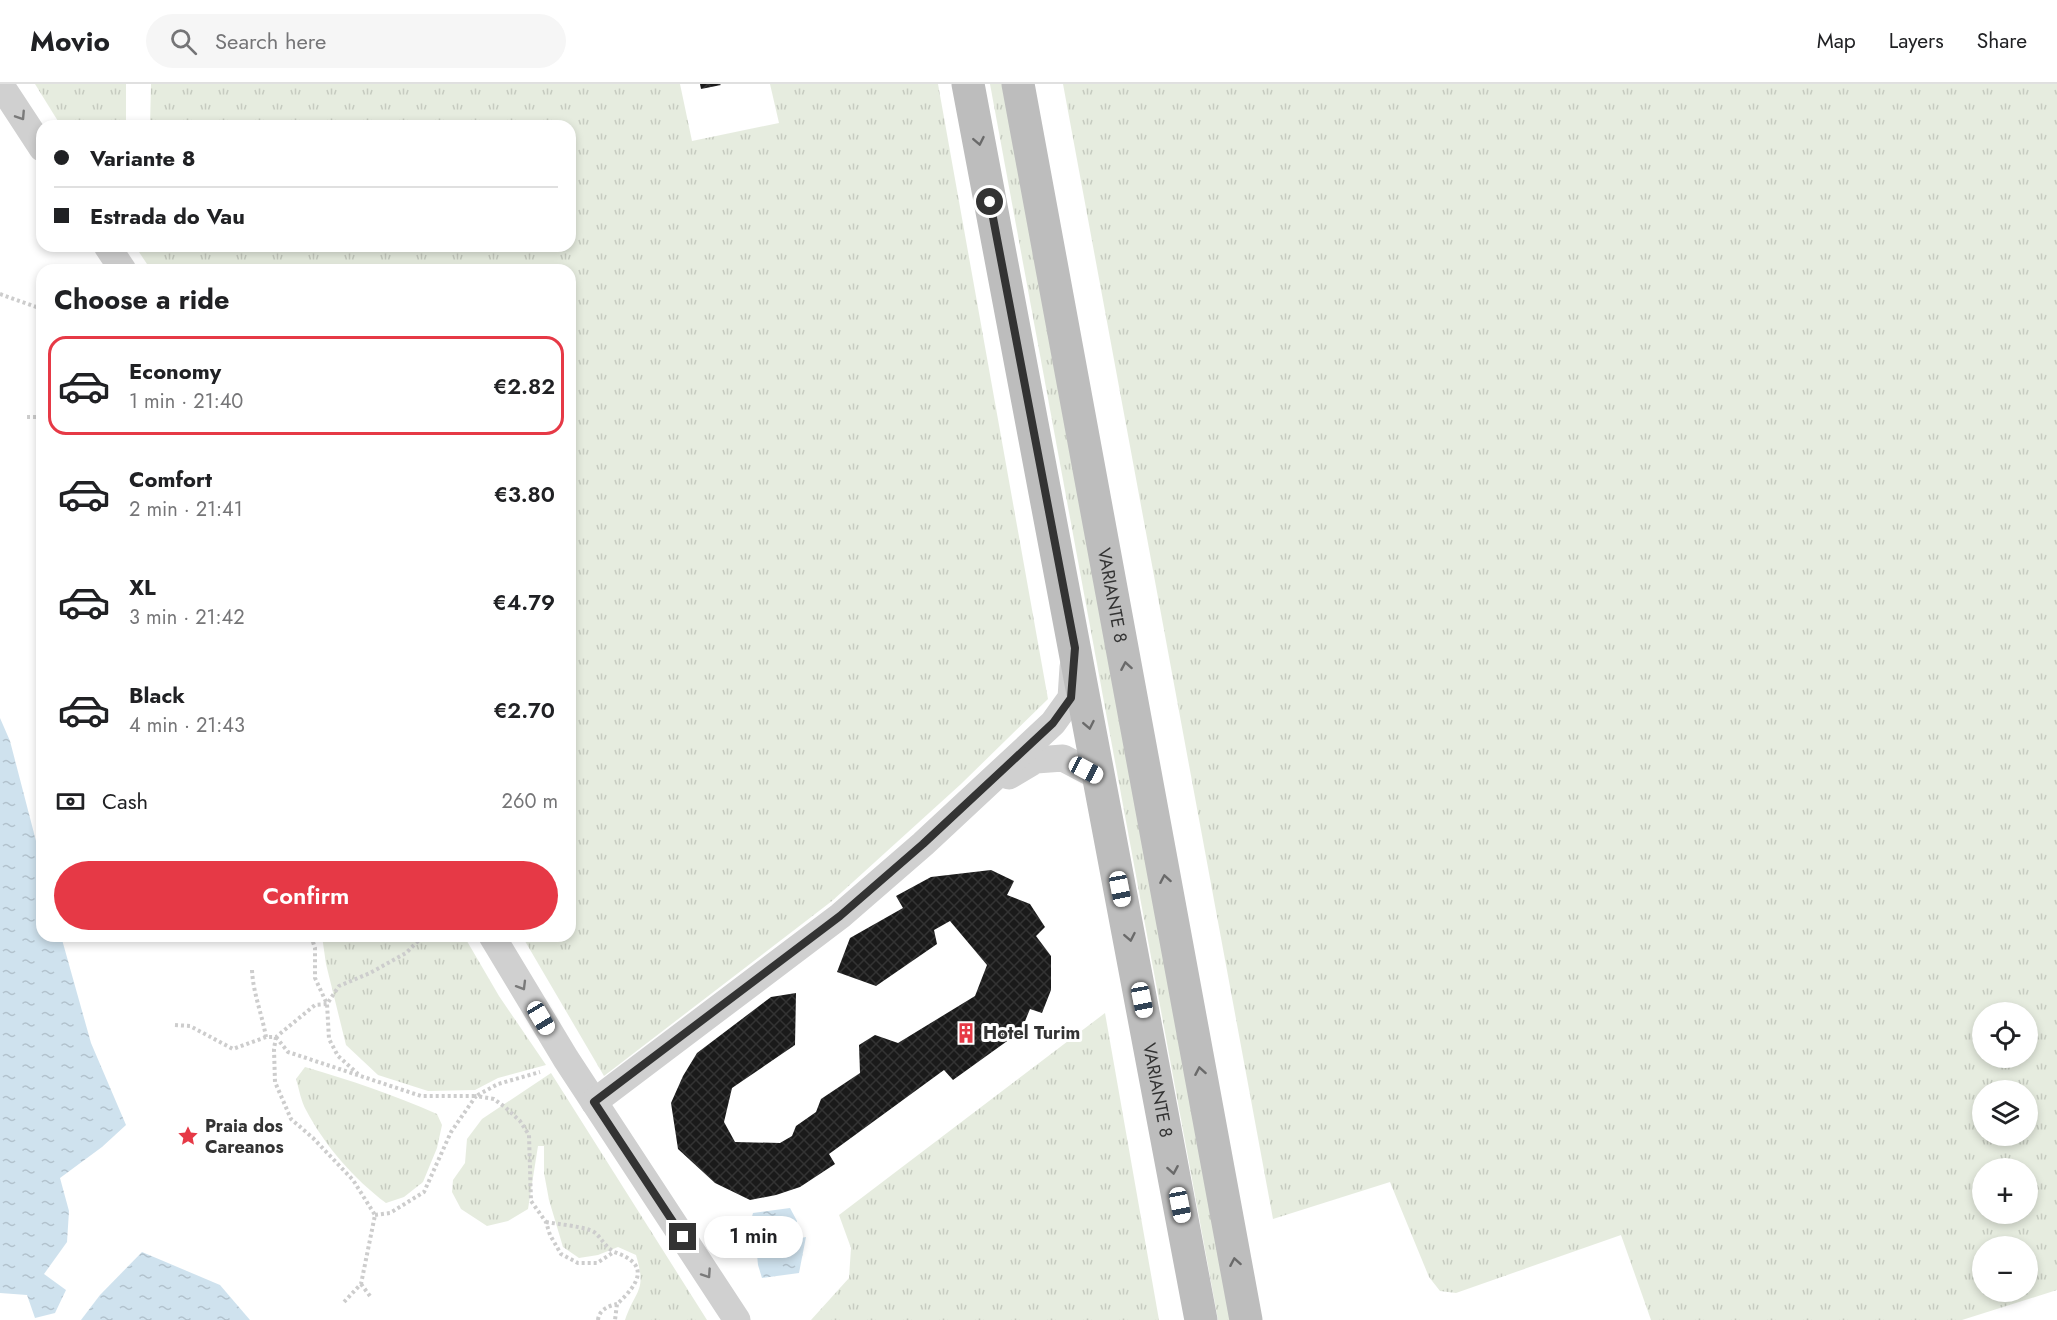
<!DOCTYPE html>
<html lang="en">
<head>
<meta charset="utf-8">
<style>
  body { margin:0; font-family:Jost,sans-serif; background:#f6f6f6; color:#202124; height:100vh; display:flex; flex-direction:column; font-size:22px; white-space:nowrap }
  * { box-sizing:border-box; margin:0 }
  p { font-size:20px; color:#757577 }
  .icon { flex:none; width:33px; height:33px; fill:none; stroke:currentColor; stroke-width:2; stroke-linecap:round; stroke-linejoin:round }
  .map { position:relative; flex:1; overflow:hidden }
  .side { position:absolute; left:36px; top:180px; width:540px; height:678px; display:flex; flex-direction:column; background:#fff; border-radius:18px; box-shadow:0 3px 9px #0003 }
  .side>* { flex:none }
  .top-card { position:absolute; left:36px; top:36px; width:540px; height:132px; border-radius:18px; box-shadow:0 3px 9px #0003; display:grid; align-content:center; height:132px; padding:0 18px; background:#fff }
  .fabs { position:absolute; left:1972px; top:918px; display:grid; gap:12px }
  .fabs a { display:grid; place-items:center; width:66px; height:66px; border-radius:50%; background:#fff; box-shadow:0 3px 9px #0003; font-size:30px }
  .end { position:absolute; width:27px; height:27px; margin:-14px; border:8px solid #333; background:#fff; box-shadow:0 0 0 3px #fff }
  .from { border-radius:50% }
  .bubble { position:absolute; height:42px; border-radius:21px; background:#fff; box-shadow:0 3px 9px #0003; font-size:20px; font-weight:600; line-height:42px; text-align:center }
  .car { position:absolute; width:18px; height:36px; margin:-18px -9px; border-radius:8px; box-shadow:0 0 4px 2px #0007; background:linear-gradient(#fff 24%,#345 0 40%,#fff 0 76%,#345 0 86%,#fff 0) }
  .top-card b { display:flex; align-items:center; gap:21px; height:57px; font-size:22px }
  .top-card b+b { border-top:2px solid #e0e0e0 }
  .top-card i { width:15px; height:15px; background:#202124 }
  ul { padding:0; list-style:none }
  li { display:flex; align-items:center; gap:18px; height:99px; margin:0 12px 9px; padding:0 6px; border:3px solid transparent; border-radius:18px }
  li div { flex:1 }
  li b { display:block; font-size:22px }
  li em { font-style:normal; font-weight:600 }
  li.selected { border-color:#e63946 }
  li>.icon { width:54px; height:54px; stroke-width:1.5 }
  h2 { padding:0 18px; font-size:27px; line-height:72px }
  .pay { display:flex; align-items:center; gap:15px; height:66px; padding:0 18px; font-size:22px }
  .pay p { margin-inline-start:auto }
  .action { display:flex; gap:12px; margin-top:auto; padding:12px 18px }
  .action a { flex:1; height:69px; border-radius:36px; background:#e63946; color:#fff; font-size:24px; font-weight:600; line-height:69px; text-align:center }
  header { display:flex; align-items:center; gap:36px; box-sizing:border-box; height:84px; padding:0 30px; background:#fff; border-bottom:2px solid #e0e0e0 }
  header strong { font-size:28px }
  nav { display:flex; gap:33px; margin-inline-start:auto; font-size:21px }
  .search { width:420px; height:54px; background:#f6f6f6; display:flex; align-items:center; gap:15px; box-sizing:border-box; padding:0 21px; border-radius:33px; color:#757577; font-size:22px }
  .map>svg:first-child { display:block }
  .grass { fill:url(#grass-tufts); fill-rule:evenodd }
  .water { fill:url(#water-ripples) }
  .building { fill:url(#building-cross-hatch) }
  .lines { fill:none; stroke-linecap:round; stroke-linejoin:round }
  .path { stroke:#cdcdcd; stroke-width:4; stroke-dasharray:3 3; stroke-linecap:butt }
  .street { stroke:#d0d0d0; stroke-width:27 }
  .secondary { stroke:#bdbdbd; stroke-width:33 }
  .oneway { stroke:#7a7a7a }
  .oneway2 { stroke:#6a6a6a }
  .route { stroke:#333; stroke-width:8 }
  .labels { text-anchor:middle; stroke-width:6; stroke-linejoin:round; paint-order:stroke }
  .street-label { font-size:18px; fill:#333; stroke:#fff }
  .poi-label { font-size:18px; font-weight:bold; fill:#333; stroke:#fff; text-anchor:start }
</style>
</head>
<body>
<header>
<strong>Movio</strong>
<div class="search"><svg class="icon" aria-label="search" viewBox="0 0 24 24"><circle cx="10" cy="10" r="6"/><path d="M15 15l6 6"/></svg>Search here</div>
<nav><a>Map</a><a>Layers</a><a>Share</a></nav>
</header>
<div class="map">
<svg width="2057" height="1236" viewBox="0 0 2057 1236">
  <defs>
    <pattern id="grass-tufts" width="24" height="20" patternUnits="userSpaceOnUse" patternTransform="scale(1.5)"><rect width="24" height="20" fill="#e6ecdf"/><path d="M3 7l-1-3M5 7V3M7 7l1-3M15 17l-1-3M17 17v-4M19 17l1-3" fill="none" stroke="#c6cbc0"/></pattern>
    <pattern id="water-ripples" width="26" height="14" patternUnits="userSpaceOnUse" patternTransform="scale(1.5)"><rect width="26" height="14" fill="#cfe2ee"/><path d="M2 4q2-2 4 0t4 0M15 11q2-2 4 0t4 0" fill="none" stroke="#b2c2cd"/></pattern>
    <pattern id="building-cross-hatch" width="8" height="8" patternUnits="userSpaceOnUse" patternTransform="scale(1.5)"><rect width="8" height="8" fill="#1a1a1a"/><path d="M0 0l8 8M0 8l8-8" fill="none" stroke="#333"/></pattern>
  </defs>
  <rect width="100%" height="100%" fill="#fff"/>
  <g class="grass">
    <polygon points="35,0 126,0 126,42 61,42"/>
    <polygon points="151,0 680,0 692,57 779,39 770,0 938,0 1048,615 961,700 832,817 604,992 522,852 570,852 570,186 151,186 135,162 570,162 570,42 150,42"/>
    <polygon points="990,0 1002,0 1231,1236 1218,1236"/>
    <path d="M1063 0H2057V1206L1962 1236H1651L1621 1151 1456 1209 1440 1207 1429 1193 1390 1098 1273 1135ZM2028 928V974H1983V928ZM2028 1006V1052H1983V1006ZM2028 1084V1130H1983V1084ZM2028 1162V1208H1983V1162Z"/>
    <polygon points="322,852 464,852 499,912 546,981 498,994 475,1006 428,1007 378,991 346,961 326,880"/>
    <polygon points="1105,929 1159,1236 811,1236 849,1194 851,1164 839,1131"/>
    <path d="M305 983C350 996 394 1011 437 1030L442 1041 437 1064 423 1098 404 1113 386 1119C354 1095 325 1062 306 1026 301 1017 299 1005 296 995Z"/>
    <path d="M551 989 707 1236H625C636 1204 647 1208 636 1171L618 1163 598 1171 579 1174 563 1163 549 1116 544 1089V1062H538L528 1125 508 1137 487 1142 461 1125 452 1108 453 1096 465 1079 467 1055 482 1035Z"/>
  </g>
  <g class="water">
    <polygon points="0,634 10,657 42,780 42,852 61,852 91,959 126,1041 102,1063 60,1094 69,1127 67,1158 44,1190 66,1206 55,1229 35,1234 27,1211 0,1209"/>
    <polygon points="790,1124 797,1137 796,1155 806,1153 799,1189 762,1194 758,1181 756,1160 744,1160 753,1129"/>
    <polygon points="142,1168 220,1201 250,1236 81,1236 100,1211"/>
  </g>
  <g class="building">
    <polygon points="700,0 720,0 721,1 701,5"/>
    <polygon points="991,786 1014,797 1007,811 1030,820 1045,843 1036,852 1051,872 1051,906 1042,929 1030,925 1021,947 953,996 944,986 829,1070 835,1080 800,1103 776,1111 750,1116 715,1099 678,1065 671,1019 683,992 697,969 771,913 796,909 795,961 732,1004 724,1038 735,1058 780,1059 792,1052 796,1042 816,1028 821,1015 860,989 859,961 875,951 898,959 975,912 987,881 950,837 934,846 937,860 876,902 837,888 850,854 903,824 896,812 931,793"/>
  </g>
  <g class="lines">
    <g class="path">
      <polyline points="0,210 42,225"/>
      <polyline points="27,333 42,333"/>
      <polyline points="311,852 315,864 315,894 327,920 329,955 338,972 358,990"/>
      <path d="M252 886C253 909 262 930 266 953"/>
      <polyline points="175,941 190,942 233,965 266,953 276,953 315,921 327,920 339,902 370,889 406,869 423,852"/>
      <polyline points="276,953 274,965 275,998 291,1035 313,1054 353,1096 375,1131 361,1200 344,1218"/>
      <polyline points="276,953 288,968 421,1012 476,1012 498,1000 540,988"/>
      <path d="M375 1131 390 1129 424 1108 451 1048 476 1012 494 1015 506 1024 520 1037 529 1051 531 1117 546 1138 550 1151 561 1170 578 1179H597L614 1168C651 1180 639 1200 617 1220L615 1236"/>
      <path d="M546 1138C557 1140 587 1143 594 1148 602 1154 603 1161 614 1168"/>
      <polyline points="361,1200 370,1212"/>
      <path d="M598 1236C599 1226 608 1222 617 1220"/>
    </g>
    <g class="street">
      <polyline points="0,0 42,64"/>
      <polyline points="107,162 123,186"/>
      <polyline points="1009,692 1036,676 1063,674 1099,693"/>
      <polyline points="492,852 566,975 737,1236"/>
      <polyline points="594,1018 840,832 923,760 1053,639 1071,614 1073,583"/>
    </g>
    <g class="secondary">
      <path id="s1" d="M968 0 1201 1236"/>
      <path id="s2" d="M1018 0 1246 1236"/>
    </g>
  </g>
  <defs><path id="oneway-chevron" d="M-2-3.5L2.5 0L-2 3.5" fill="none" stroke-width="1.6" stroke-linecap="round" stroke-linejoin="round" transform="scale(1.5)"/></defs>
  <g class="oneway">
    <use href="#oneway-chevron" transform="translate(21 32) rotate(57)"/>
    <use href="#oneway-chevron" transform="translate(522 902) rotate(59)"/>
    <use href="#oneway-chevron" transform="translate(707 1190) rotate(56)"/>
  </g>
  <g class="oneway2">
    <use href="#oneway-chevron" transform="translate(979 57) rotate(79)"/>
    <use href="#oneway-chevron" transform="translate(1126 582) rotate(-100)"/>
    <use href="#oneway-chevron" transform="translate(1089 641) rotate(79)"/>
    <use href="#oneway-chevron" transform="translate(1165 795) rotate(-100)"/>
    <use href="#oneway-chevron" transform="translate(1130 853) rotate(79)"/>
    <use href="#oneway-chevron" transform="translate(1200 987) rotate(-100)"/>
    <use href="#oneway-chevron" transform="translate(1173 1086) rotate(80)"/>
    <use href="#oneway-chevron" transform="translate(1235 1178) rotate(-100)"/>
  </g>
  <g class="lines">
    <polyline class="route" points="683,1153 594,1018 840,832 923,760 1053,639 1071,614 1075,564 990,118"/>
  </g>
  <defs>
    <g id="building-bare" transform="scale(1.62)"><path d="M-4-6H4V6H1V3H-1V6H-4ZM-2.5-4.3h1.7v1.8h-1.7ZM.8-4.3h1.7v1.8H.8ZM-2.5-1h1.7V.8h-1.7ZM.8-1h1.7V.8H.8Z" fill="#e63946" stroke="#fff" stroke-width="2.5" paint-order="stroke"/></g>
    <g id="sight-bare" transform="scale(1.62)"><path d="M0-6L1.8-2.2L6-1.7L2.9 1.2L3.7 5.4L0 3.3L-3.7 5.4L-2.9 1.2L-6-1.7L-1.8-2.2Z" fill="#e63946" stroke="#fff" stroke-width="2.5" paint-order="stroke"/></g>
  </defs>
  <g fill-rule="evenodd">
    <use href="#building-bare" x="966" y="949"/>
    <use href="#sight-bare" x="188" y="1052"/>
  </g>
  <g class="labels">
    <g class="street-label">
      <text dy="6" stroke="none"><textPath href="#s2" startOffset="520">VARIANTE 8</textPath></text>
      <text dy="6" stroke="none"><textPath href="#s1" startOffset="1024">VARIANTE 8</textPath></text>
    </g>
    <g class="poi-label">
      <text x="983" y="955">Hotel Turim</text>
      <text x="205" y="1048">Praia dos<tspan x="205" dy="21">Careanos</tspan></text>
    </g>
  </g>
</svg>
<div class="fabs">
<a><svg class="icon" aria-label="locate" viewBox="0 0 24 24"><circle cx="12" cy="12" r="6"/><path d="M12 2v4M12 18v4M2 12h4M18 12h4"/></svg></a>
<a><svg class="icon" aria-label="layers" viewBox="0 0 24 24"><path d="M12 4l9 5-9 5-9-5zM3 14l9 5 9-5"/></svg></a>
<a>+</a>
<a>−</a>
</div>
<i class="end from" style="left:990px;top:118px"></i>
<i class="end" style="left:683px;top:1153px"></i>
<div class="bubble" style="left:704px;top:1132px;width:99px">1 min</div>
<i class="car" style="left:1086px;top:686px;rotate:118deg"></i>
<i class="car" style="left:1120px;top:805px;rotate:169deg"></i>
<i class="car" style="left:1142px;top:916px;rotate:169deg"></i>
<i class="car" style="left:541px;top:934px;rotate:149deg"></i>
<i class="car" style="left:1180px;top:1121px;rotate:169deg"></i>
<div class="top-card">
<b><i class="from"></i>Variante 8</b>
<b><i></i>Estrada do Vau</b>
</div>
<section class="side">
<h2>Choose a ride</h2>
<ul>
<li class="selected"><svg class="icon" aria-label="car" viewBox="0 0 24 24"><path d="M5 17H2v-5l4-1 3-4h7l3 4 3 1v5h-3M9 17h6M6 11h13"/><circle cx="7" cy="17" r="2"/><circle cx="17" cy="17" r="2"/></svg><div><b>Economy</b><p>1 min · 21:40</p></div><em>€2.82</em></li>
<li><svg class="icon" aria-label="car" viewBox="0 0 24 24"><path d="M5 17H2v-5l4-1 3-4h7l3 4 3 1v5h-3M9 17h6M6 11h13"/><circle cx="7" cy="17" r="2"/><circle cx="17" cy="17" r="2"/></svg><div><b>Comfort</b><p>2 min · 21:41</p></div><em>€3.80</em></li>
<li><svg class="icon" aria-label="car" viewBox="0 0 24 24"><path d="M5 17H2v-5l4-1 3-4h7l3 4 3 1v5h-3M9 17h6M6 11h13"/><circle cx="7" cy="17" r="2"/><circle cx="17" cy="17" r="2"/></svg><div><b>XL</b><p>3 min · 21:42</p></div><em>€4.79</em></li>
<li><svg class="icon" aria-label="car" viewBox="0 0 24 24"><path d="M5 17H2v-5l4-1 3-4h7l3 4 3 1v5h-3M9 17h6M6 11h13"/><circle cx="7" cy="17" r="2"/><circle cx="17" cy="17" r="2"/></svg><div><b>Black</b><p>4 min · 21:43</p></div><em>€2.70</em></li>
</ul>
<div class="pay"><svg class="icon" aria-label="cash" viewBox="0 0 24 24"><path d="M3 7h18v10H3z"/><circle cx="12" cy="12" r="2"/></svg>Cash<p>260 m</p></div>
<div class="action"><a>Confirm</a></div>
</section>
</div>
</body>
</html>
